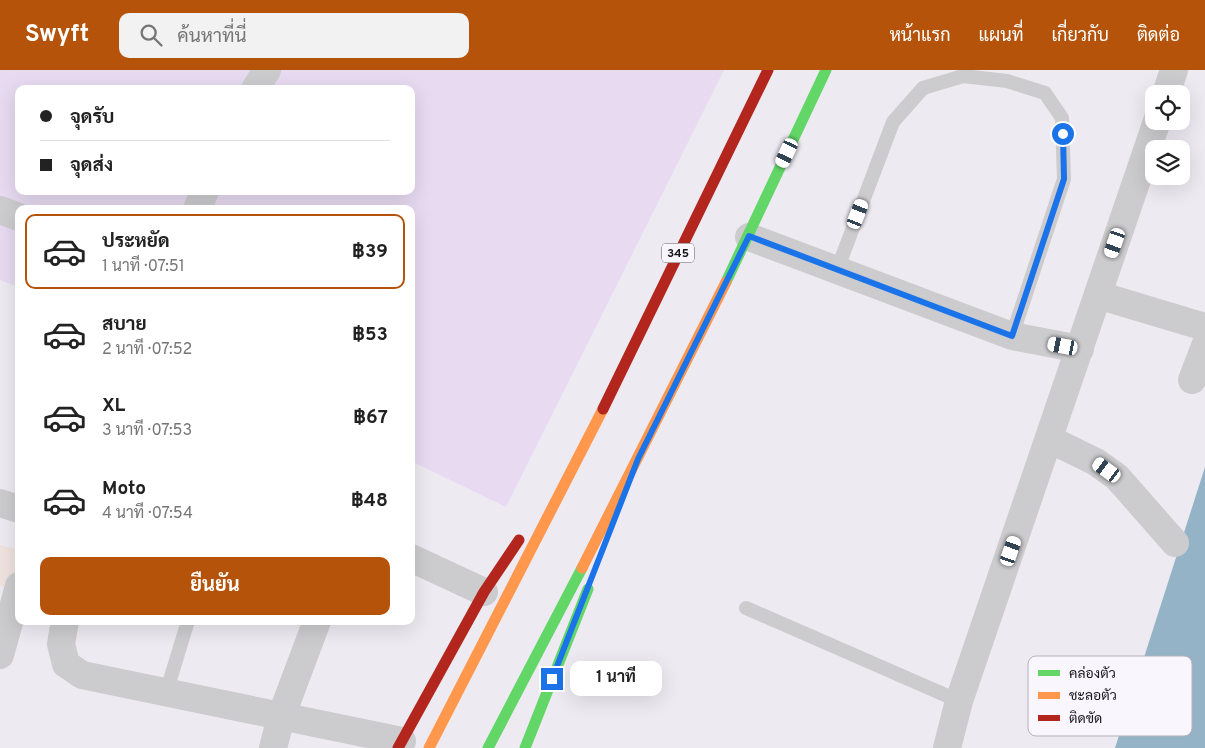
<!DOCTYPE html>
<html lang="th">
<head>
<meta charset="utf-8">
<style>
  body { margin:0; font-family:Overpass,Sarabun,sans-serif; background:#f2f2f2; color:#222; height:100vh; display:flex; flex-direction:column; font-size:19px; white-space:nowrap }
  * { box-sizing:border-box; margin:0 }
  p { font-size:16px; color:#767676 }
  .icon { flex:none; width:28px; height:28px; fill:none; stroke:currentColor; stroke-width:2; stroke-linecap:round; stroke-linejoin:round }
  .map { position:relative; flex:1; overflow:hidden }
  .details { position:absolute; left:15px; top:135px; width:400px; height:420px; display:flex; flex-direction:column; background:#fff; border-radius:10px; box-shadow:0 5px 20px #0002 }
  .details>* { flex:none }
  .banner { position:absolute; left:15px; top:15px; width:400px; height:110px; border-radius:10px; box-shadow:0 5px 20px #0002; display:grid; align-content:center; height:110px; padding:0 25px; background:#fff }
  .buttons { position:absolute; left:1145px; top:15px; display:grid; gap:10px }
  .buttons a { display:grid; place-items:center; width:45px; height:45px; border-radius:10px; background:#fff; box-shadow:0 5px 20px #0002; font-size:25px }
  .end { position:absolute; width:22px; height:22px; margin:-11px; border:6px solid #1a73e8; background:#fff; box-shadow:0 0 0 2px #fff }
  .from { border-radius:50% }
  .bubble { position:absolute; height:35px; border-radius:10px; background:#fff; box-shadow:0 5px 20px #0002; font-size:16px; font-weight:700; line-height:35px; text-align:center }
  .car { position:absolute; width:15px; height:30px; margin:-15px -8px; border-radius:6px; box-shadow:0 0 4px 1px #0007; background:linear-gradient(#fff 24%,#345 0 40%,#fff 0 76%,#345 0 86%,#fff 0) }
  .banner b { display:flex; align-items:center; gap:18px; height:48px; font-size:19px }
  .banner b+b { border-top:1px solid #e0e0e0 }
  .banner i { width:12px; height:12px; background:#222 }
  ul { padding:9px 0 0; list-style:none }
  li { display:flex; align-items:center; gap:15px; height:75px; margin:0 10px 8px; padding:0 15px; border:2px solid transparent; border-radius:10px }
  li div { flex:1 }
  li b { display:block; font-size:19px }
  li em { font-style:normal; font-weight:700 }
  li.active { border-color:#b45309 }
  li>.icon { width:45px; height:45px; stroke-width:1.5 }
  .cta { display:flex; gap:10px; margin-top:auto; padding:10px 25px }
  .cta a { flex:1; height:58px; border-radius:10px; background:#b45309; color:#fff; font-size:20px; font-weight:700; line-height:58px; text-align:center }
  header { display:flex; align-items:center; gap:30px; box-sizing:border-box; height:70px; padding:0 25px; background:#b45309; color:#fff }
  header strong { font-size:24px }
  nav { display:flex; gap:28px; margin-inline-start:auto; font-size:18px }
  .search { width:350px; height:45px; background:#f2f2f2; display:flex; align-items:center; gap:12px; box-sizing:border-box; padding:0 18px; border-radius:10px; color:#767676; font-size:19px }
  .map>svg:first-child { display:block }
  .commercial { fill:#f0e2de }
  .green { fill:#e7daf1; fill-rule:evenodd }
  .water { fill:#94b3c7 }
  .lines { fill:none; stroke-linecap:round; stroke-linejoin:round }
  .lane { stroke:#cccbce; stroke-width:14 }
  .street { stroke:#cccbce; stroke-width:28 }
  .fast { stroke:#63d668; stroke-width:11 }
  .slow { stroke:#ff974d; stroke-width:11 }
  .jam { stroke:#b3261e; stroke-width:11 }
  .route { stroke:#1a73e8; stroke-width:6 }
  .labels { text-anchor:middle; stroke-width:4; stroke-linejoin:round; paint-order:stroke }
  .shield { fill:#faf6fe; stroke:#5c595e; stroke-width:1 }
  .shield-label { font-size:12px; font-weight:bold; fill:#18161a }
  .key { fill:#faf6fe; stroke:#b6b3ba; stroke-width:1 }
  .key-label { font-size:14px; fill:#18161a }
</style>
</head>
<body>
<header>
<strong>Swyft</strong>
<div class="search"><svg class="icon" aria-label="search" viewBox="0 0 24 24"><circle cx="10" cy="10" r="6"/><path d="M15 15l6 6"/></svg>ค้นหาที่นี่</div>
<nav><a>หน้าแรก</a><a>แผนที่</a><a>เกี่ยวกับ</a><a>ติดต่อ</a></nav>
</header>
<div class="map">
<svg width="1205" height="678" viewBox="0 0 1205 678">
  <rect width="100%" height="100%" fill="#eeeaf2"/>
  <polygon class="commercial" points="0,475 19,480 19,524 0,515"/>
  <path class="green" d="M0 0H724L506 437 411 391V139H19V217L0 210ZM19 19H411V121H19Z"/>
  <polygon class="water" points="1205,397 1205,678 1115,678"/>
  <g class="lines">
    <g class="lane">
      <polyline points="837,200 893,52 923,18 963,6 1007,11 1045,23 1062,48 1064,109 1012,266"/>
      <polyline points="746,538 959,631"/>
      <polyline points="166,623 188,551"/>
    </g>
    <g class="street">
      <polyline points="255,19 267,0"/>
      <polyline points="1166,24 1174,0"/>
      <polyline points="197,139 205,121"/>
      <polyline points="0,140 19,147"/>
      <polyline points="749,167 1012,266 1080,279"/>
      <polyline points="1098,225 1205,257"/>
      <polyline points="1192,310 1205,276"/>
      <polyline points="1049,369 1096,392 1117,407 1175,473"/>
      <polyline points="0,433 19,439"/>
      <polyline points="411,488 484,522"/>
      <polyline points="65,551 61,574 66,594 82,605 402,671"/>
      <polyline points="0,585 19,516"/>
      <polyline points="273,678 281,647 317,551"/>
      <polyline points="947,678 959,631 1157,51"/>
    </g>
    <g class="fast">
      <polyline points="726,212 826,0"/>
      <polyline points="488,678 582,498"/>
      <polyline points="525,678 588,519"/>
    </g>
    <g class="slow">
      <polyline points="582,498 726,212"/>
      <polyline points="429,678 603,339"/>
    </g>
    <g class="jam">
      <polyline points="603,339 768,0"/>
      <polyline points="398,678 484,522 519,470"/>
    </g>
  </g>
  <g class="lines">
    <polyline class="route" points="552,609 638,389 749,166 1012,266 1064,109 1063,64"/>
  </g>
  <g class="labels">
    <rect class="shield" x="662" y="173.5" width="32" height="19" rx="4"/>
    <g class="shield-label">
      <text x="678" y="187">345</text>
    </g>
  </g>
  <rect x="1028" y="586" width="164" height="80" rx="8" class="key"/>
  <rect x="1038" y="600" width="22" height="6" fill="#63d668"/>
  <rect x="1038" y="622" width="22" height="7" fill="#ff974d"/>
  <rect x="1038" y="645" width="22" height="6" fill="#b3261e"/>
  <g class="key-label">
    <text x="1069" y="608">คล่องตัว</text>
    <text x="1069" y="630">ชะลอตัว</text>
    <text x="1069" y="653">ติดขัด</text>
  </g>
</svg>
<div class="buttons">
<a><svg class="icon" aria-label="locate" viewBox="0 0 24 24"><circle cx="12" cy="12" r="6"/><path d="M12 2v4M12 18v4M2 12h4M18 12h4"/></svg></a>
<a><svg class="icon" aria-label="layers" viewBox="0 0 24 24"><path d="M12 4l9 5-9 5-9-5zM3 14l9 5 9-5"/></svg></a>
</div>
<i class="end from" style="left:1063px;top:64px"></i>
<i class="end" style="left:552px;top:609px"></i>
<div class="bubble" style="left:570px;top:591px;width:92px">1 นาที</div>
<i class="car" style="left:787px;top:83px;rotate:205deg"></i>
<i class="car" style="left:858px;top:144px;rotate:21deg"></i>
<i class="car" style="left:1115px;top:173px;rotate:199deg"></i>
<i class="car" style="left:1063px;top:276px;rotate:281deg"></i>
<i class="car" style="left:1107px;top:400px;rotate:306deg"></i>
<i class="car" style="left:1011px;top:481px;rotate:19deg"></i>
<div class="banner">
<b><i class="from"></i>จุดรับ</b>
<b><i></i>จุดส่ง</b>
</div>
<section class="details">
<ul>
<li class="active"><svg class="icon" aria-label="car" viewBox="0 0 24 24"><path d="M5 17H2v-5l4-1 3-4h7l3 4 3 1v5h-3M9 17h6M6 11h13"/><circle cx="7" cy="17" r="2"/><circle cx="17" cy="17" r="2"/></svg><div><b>ประหยัด</b><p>1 นาที · 07:51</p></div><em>฿39</em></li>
<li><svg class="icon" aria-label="car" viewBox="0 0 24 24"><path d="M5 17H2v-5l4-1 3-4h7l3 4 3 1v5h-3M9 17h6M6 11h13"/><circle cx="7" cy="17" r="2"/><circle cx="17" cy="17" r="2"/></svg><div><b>สบาย</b><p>2 นาที · 07:52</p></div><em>฿53</em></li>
<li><svg class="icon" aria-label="car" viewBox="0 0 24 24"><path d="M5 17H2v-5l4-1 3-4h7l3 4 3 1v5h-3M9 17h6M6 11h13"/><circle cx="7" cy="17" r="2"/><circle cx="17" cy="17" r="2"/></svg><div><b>XL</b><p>3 นาที · 07:53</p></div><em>฿67</em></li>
<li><svg class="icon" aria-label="car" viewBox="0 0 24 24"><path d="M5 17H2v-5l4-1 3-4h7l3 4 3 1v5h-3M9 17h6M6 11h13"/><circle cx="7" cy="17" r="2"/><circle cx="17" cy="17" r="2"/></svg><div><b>Moto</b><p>4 นาที · 07:54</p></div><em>฿48</em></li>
</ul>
<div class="cta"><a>ยืนยัน</a></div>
</section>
</div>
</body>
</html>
